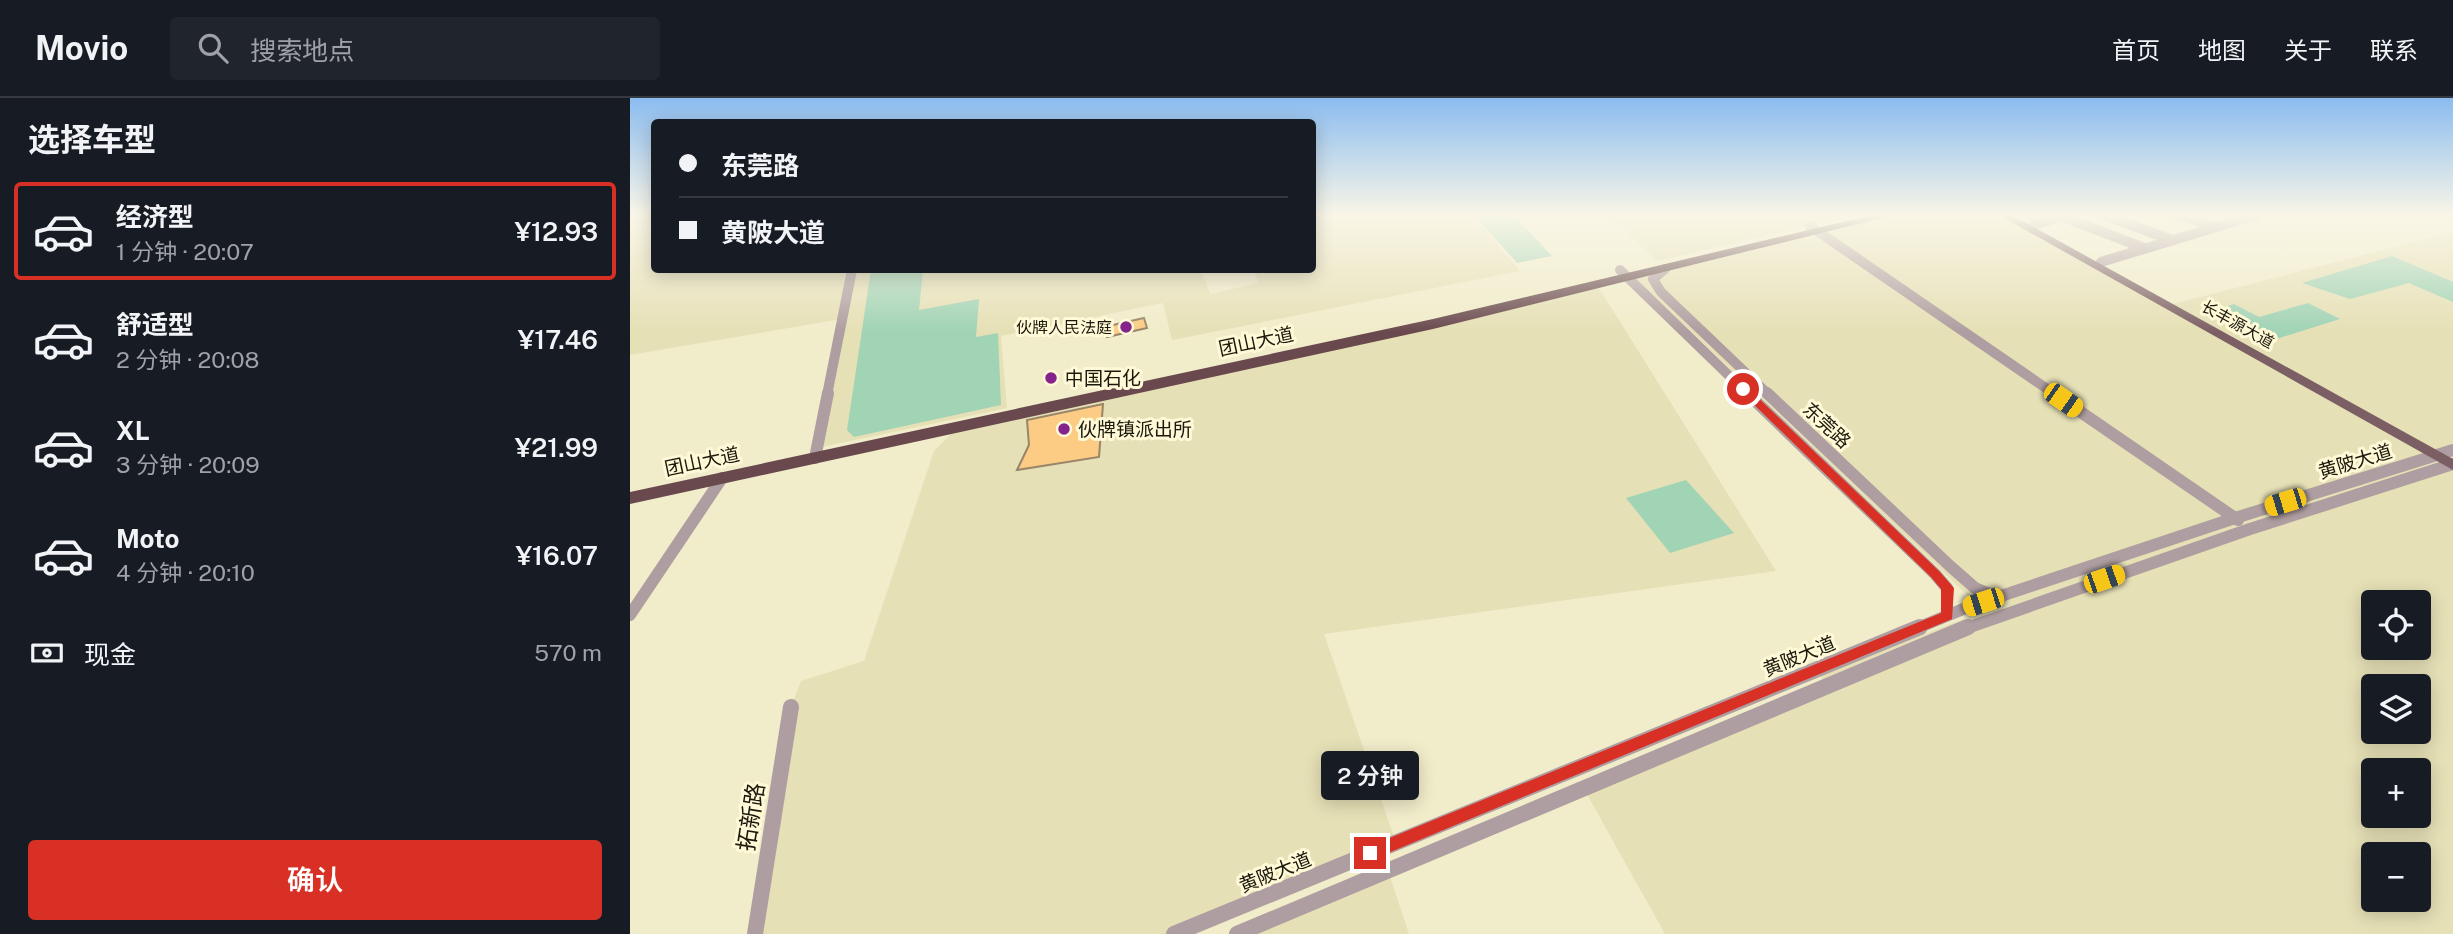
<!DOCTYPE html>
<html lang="zh">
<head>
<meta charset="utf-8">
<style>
  body { margin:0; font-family:"Public Sans","Noto Sans SC",sans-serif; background:#20242c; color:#f1f3f6; height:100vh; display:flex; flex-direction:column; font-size:26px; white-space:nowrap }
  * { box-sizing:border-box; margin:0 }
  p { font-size:23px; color:#9ea1a6 }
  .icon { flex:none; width:38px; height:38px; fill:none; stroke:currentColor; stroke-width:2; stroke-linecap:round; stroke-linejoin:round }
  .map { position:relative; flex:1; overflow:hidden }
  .sheet { display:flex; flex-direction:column; background:#171b24; width:630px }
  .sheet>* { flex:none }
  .top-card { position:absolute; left:21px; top:21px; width:665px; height:154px; border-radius:7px; box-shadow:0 4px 18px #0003; display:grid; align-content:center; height:154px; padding:0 28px; background:#171b24 }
  .tools { position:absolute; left:1731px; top:492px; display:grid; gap:14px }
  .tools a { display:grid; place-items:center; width:70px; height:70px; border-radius:7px; background:#171b24; box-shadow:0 4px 18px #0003; font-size:35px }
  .end { position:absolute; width:32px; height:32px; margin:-16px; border:9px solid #d93025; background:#fff; box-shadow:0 0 0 4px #fff }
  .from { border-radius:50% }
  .bubble { position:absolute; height:49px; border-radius:7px; background:#171b24; box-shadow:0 4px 18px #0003; font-size:23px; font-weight:600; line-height:49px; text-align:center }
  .car { position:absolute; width:21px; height:42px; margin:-21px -10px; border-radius:9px; box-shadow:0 0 5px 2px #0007; background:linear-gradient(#f5c518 24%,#345 0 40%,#f5c518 0 76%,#345 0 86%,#f5c518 0) }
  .top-card b { display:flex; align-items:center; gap:24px; height:66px; font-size:26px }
  .top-card b+b { border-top:2px solid #363941 }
  .top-card i { width:18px; height:18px; background:#f1f3f6 }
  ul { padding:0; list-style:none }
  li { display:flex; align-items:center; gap:21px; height:98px; margin:0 14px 10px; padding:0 14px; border:4px solid transparent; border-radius:7px }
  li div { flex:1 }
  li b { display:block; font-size:26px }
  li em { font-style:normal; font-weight:600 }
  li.selected { border-color:#d93025 }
  li>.icon { width:63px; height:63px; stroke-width:1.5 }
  h2 { padding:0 28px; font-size:32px; line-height:84px }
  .pay { display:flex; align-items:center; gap:18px; height:77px; padding:0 28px; font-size:26px }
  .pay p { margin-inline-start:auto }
  .action { display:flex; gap:14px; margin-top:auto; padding:14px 28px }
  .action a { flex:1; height:80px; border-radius:7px; background:#d93025; color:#fff; font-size:28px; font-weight:600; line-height:80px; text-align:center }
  header { display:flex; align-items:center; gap:42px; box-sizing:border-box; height:98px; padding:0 35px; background:#171b24; border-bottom:2px solid #363941 }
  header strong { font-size:33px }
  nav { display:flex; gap:38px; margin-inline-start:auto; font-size:24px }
  .search { width:490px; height:63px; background:#20242c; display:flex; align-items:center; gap:18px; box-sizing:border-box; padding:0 24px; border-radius:7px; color:#9ea1a6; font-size:26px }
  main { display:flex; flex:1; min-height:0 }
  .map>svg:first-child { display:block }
  .built { fill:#e6e0b6; fill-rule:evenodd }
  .green { fill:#a1d3b5 }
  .building { fill:#fccc84; stroke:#98856a; stroke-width:2 }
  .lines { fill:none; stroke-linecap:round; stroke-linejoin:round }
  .minor-far2 { stroke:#af9ea1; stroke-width:10 }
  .minor-far1 { stroke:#af9ea1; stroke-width:12 }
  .minor { stroke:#af9ea1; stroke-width:16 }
  .major { fill:#7c5f64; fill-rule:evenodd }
  .highway { fill:#69494e; fill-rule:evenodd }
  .route { fill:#d93025 }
  .poi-dot { fill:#85238c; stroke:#fff9d7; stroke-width:2.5 }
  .labels { text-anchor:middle; stroke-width:6; stroke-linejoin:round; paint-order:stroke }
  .far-street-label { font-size:16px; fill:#1b190c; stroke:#fff9d7 }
  .far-poi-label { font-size:16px; fill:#1b190c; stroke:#fff9d7; text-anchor:end }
  .street-label { font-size:19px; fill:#1b190c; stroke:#fff9d7 }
  .poi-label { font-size:19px; fill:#1b190c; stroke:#fff9d7; text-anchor:start }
  .near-street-label { font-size:23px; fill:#1b190c; stroke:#fff9d7 }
</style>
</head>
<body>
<header>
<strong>Movio</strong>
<div class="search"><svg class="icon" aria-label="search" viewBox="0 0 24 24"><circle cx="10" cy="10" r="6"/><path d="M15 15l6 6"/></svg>搜索地点</div>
<nav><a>首页</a><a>地图</a><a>关于</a><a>联系</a></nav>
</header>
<main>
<section class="sheet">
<h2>选择车型</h2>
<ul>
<li class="selected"><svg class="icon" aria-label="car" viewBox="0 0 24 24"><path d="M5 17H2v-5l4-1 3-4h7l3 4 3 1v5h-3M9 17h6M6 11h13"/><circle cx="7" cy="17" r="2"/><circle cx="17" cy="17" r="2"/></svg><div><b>经济型</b><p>1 分钟 · 20:07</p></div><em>¥12.93</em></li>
<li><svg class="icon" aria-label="car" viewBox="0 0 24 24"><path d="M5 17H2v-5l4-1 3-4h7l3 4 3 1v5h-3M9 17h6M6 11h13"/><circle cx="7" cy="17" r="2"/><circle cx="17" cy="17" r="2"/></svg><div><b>舒适型</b><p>2 分钟 · 20:08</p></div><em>¥17.46</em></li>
<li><svg class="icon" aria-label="car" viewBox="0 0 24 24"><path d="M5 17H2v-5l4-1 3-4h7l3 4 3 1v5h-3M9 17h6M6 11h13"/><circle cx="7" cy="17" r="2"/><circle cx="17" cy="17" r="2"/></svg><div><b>XL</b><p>3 分钟 · 20:09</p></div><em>¥21.99</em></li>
<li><svg class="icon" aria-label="car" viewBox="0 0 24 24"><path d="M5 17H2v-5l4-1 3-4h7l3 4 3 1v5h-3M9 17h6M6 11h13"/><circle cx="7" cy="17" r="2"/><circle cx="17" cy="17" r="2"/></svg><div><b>Moto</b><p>4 分钟 · 20:10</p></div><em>¥16.07</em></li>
</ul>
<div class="pay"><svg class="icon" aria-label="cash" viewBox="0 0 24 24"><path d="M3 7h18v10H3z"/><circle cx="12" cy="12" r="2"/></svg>现金<p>570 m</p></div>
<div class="action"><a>确认</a></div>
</section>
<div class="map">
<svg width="1823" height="836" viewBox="0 0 1823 836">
  <rect width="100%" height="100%" fill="#f1ecca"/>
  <g class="built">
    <polygon points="0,117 24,117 24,172 571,172 580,196 629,185 623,172 682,172 683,117 842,117 890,173 542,242 533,205 371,238 377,310 187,350 212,221 0,257"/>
    <polygon points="978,117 1226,117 1027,163"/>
    <path d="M1258 117H1374L1539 207 1823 134V836H1035L954 691 1199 588 1189 577 1354 513 1003 178ZM1743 504H1788V550H1743ZM1743 588H1788V634H1743ZM1743 672H1788V718H1743ZM1743 756H1788V802H1743Z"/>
    <polygon points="967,187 1146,473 694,536 766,745 544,836 125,836 161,609 171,583 234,563 304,353 326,331"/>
    <polygon points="758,773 779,836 607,836"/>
  </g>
  <g class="green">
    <polygon points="844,117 883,117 922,158 887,165"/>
    <polygon points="1762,158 1823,184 1823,204 1779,185 1720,201 1672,185"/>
    <polygon points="241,172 293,172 289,212 349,201 346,239 368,235 371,307 224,339 217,332"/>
    <polygon points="1678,205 1710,221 1646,241 1589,211 1604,206 1629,219"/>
    <polygon points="1056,382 1104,435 1040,455 996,400"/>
  </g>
  <g class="building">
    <polygon points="514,220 517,230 477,239 474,229"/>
    <polygon points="473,306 469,359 387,372 399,347 397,322"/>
  </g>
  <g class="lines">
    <g class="minor-far2">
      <polyline points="1474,117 1542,142"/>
      <polyline points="1549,117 1586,129"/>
      <polyline points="1404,127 1431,118 1514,150"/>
      <polyline points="1180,128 1426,297"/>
      <polyline points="1471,164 1626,117"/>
      <polyline points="1035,171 1023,181 1031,194 1139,297"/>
      <polyline points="990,172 1119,297"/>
      <polyline points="197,297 222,172"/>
    </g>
    <g class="minor-far1">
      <polyline points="1117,295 1305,476 1317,490 1317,517"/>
      <polyline points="1137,295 1320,468 1345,490 1367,499"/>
      <polyline points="1423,295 1608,422"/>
      <polyline points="185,360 198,295"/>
      <polyline points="0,517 92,380"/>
      <polyline points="1285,531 1338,509 1605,420 1823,352"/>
      <polyline points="1334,531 1620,431 1823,366"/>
    </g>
    <g class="minor">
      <polyline points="125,836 161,609"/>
      <polyline points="544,836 1290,529"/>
      <polyline points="607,836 1338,529"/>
    </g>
    <polygon class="major" points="1369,117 1382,117 1823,361 1823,372"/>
    <polygon class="highway" points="1242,117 1264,117 803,231 0,406 0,394 803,221"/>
  </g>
  <linearGradient id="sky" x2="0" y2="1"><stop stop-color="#8bbcf0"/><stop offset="0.5" stop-color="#f9f6e7"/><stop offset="1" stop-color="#f9f6e7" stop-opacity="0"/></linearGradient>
  <rect width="1823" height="234" fill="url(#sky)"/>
  <polygon class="route" points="1110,289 1117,289 1309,473 1324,490 1322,521 746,760 735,760 735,750 1311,515 1311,491 1301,479 1110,293"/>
  <g class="poi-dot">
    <circle cx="496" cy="229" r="7"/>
    <circle cx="421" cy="280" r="7"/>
    <circle cx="434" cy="331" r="7"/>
  </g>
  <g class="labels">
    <g class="far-street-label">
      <text transform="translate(1608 226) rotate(29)" y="6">长丰源大道</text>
    </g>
    <g class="far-poi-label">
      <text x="482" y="235">伙牌人民法庭</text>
    </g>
    <g class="street-label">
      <text transform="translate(626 243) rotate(-12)" y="7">团山大道</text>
      <text transform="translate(1197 327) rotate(43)" y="7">东莞路</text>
      <text transform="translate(72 363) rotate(-12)" y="7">团山大道</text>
      <text transform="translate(1725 363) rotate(-17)" y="7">黄陂大道</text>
      <text transform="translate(1169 558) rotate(-22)" y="7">黄陂大道</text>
      <text transform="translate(645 774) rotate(-22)" y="7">黄陂大道</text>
    </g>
    <g class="poi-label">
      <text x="435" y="287">中国石化</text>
      <text x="448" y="338">伙牌镇派出所</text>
    </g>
    <g class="near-street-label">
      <text transform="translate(121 719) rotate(-81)" y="8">拓新路</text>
    </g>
  </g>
</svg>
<div class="tools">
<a><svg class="icon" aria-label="locate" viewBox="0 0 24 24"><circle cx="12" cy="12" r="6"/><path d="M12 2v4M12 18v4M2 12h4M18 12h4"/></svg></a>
<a><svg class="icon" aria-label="layers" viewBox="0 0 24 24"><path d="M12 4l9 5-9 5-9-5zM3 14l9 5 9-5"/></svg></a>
<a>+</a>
<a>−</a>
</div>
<i class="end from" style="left:1113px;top:291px"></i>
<i class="end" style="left:740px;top:755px"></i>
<div class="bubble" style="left:691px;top:653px;width:98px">2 分钟</div>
<i class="car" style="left:1433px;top:302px;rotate:125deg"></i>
<i class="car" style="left:1655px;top:404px;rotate:253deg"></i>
<i class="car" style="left:1474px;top:481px;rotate:71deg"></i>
<i class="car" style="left:1353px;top:504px;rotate:252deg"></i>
<div class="top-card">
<b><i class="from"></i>东莞路</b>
<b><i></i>黄陂大道</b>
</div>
</div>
</main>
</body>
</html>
